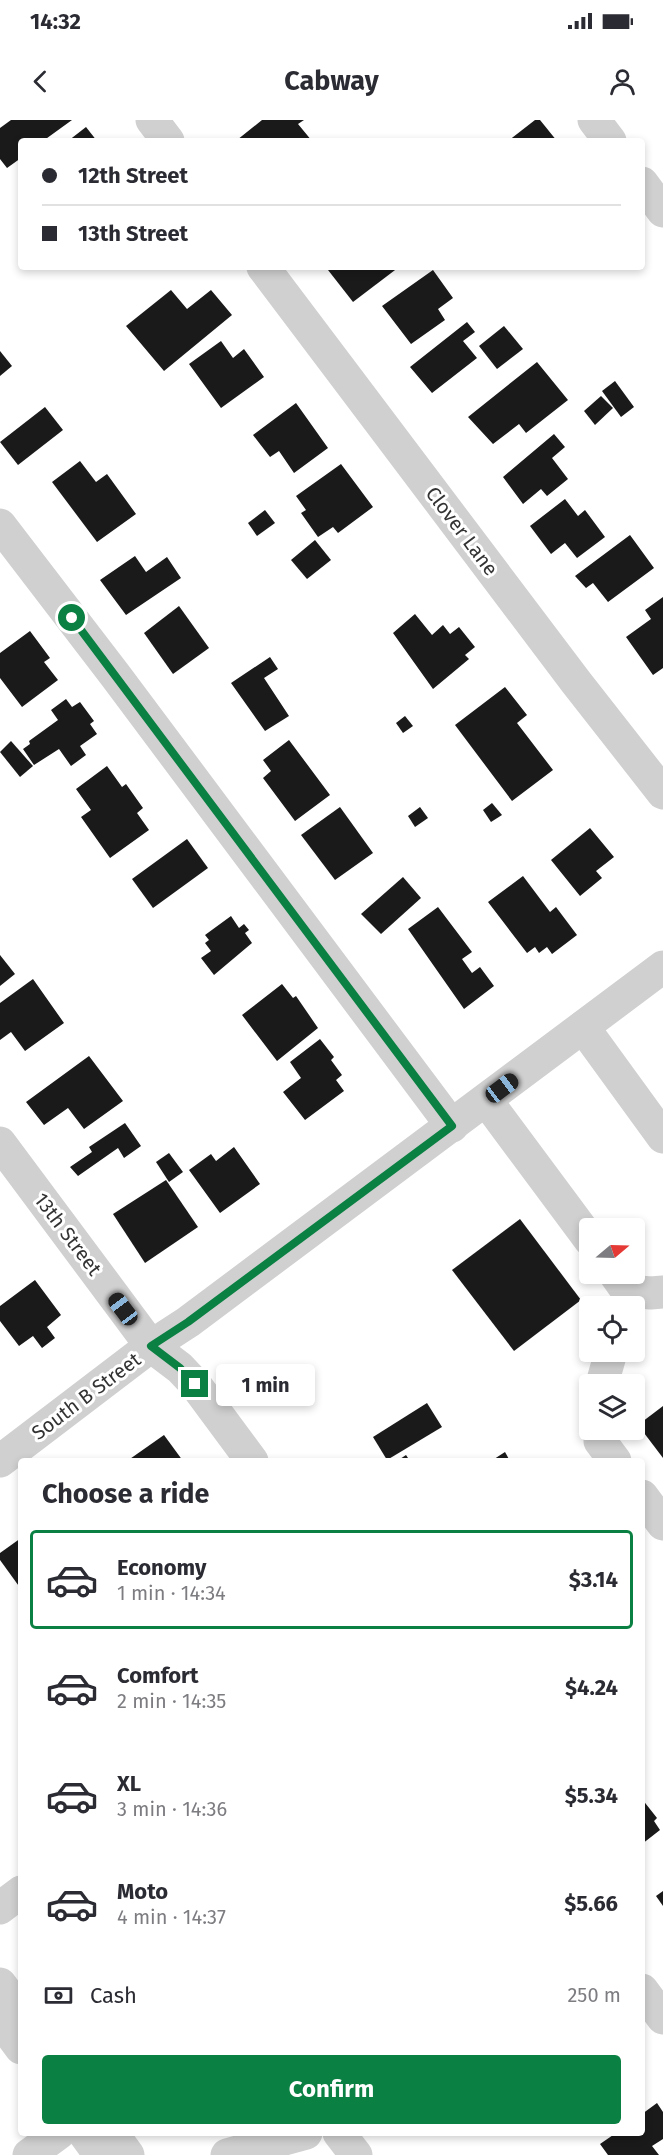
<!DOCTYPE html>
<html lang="en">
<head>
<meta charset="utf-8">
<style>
  body { margin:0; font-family:"Fira Sans",sans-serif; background:#f2f2f3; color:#2b2b33; height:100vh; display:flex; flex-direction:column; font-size:22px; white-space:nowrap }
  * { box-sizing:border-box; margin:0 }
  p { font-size:20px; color:#7c7c81 }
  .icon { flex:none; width:33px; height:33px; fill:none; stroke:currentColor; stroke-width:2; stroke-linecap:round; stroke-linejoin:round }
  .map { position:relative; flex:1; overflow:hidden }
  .sheet { position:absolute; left:18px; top:1338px; width:627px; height:678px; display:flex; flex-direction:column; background:#fff; border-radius:6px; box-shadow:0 3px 9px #0003 }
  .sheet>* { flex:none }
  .banner { position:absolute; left:18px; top:18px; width:627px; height:132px; border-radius:6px; box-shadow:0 3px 9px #0003; display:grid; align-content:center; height:132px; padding:0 24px; background:#fff }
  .needle { width:39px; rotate:71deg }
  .buttons { position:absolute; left:579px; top:1098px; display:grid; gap:12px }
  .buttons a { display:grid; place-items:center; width:66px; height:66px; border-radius:6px; background:#fff; box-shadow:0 3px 9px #0003; font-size:30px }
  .end { position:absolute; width:27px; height:27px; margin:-14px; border:8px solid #0b8043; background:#fff; box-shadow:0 0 0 3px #fff }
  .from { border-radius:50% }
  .bubble { position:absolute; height:42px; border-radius:6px; background:#fff; box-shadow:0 3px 9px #0003; font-size:20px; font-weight:700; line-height:42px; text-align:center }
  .car { position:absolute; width:18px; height:36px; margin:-18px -9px; border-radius:8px; box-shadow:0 0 4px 2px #0007; background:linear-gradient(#222 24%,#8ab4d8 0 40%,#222 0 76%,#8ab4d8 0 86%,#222 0) }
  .banner b { display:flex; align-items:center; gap:21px; height:57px; font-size:22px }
  .banner b+b { border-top:2px solid #e1e1e2 }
  .banner i { width:15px; height:15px; background:#2b2b33 }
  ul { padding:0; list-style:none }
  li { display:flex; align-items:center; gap:18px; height:99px; margin:0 12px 9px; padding:0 12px; border:3px solid transparent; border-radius:6px }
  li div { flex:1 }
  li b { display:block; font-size:22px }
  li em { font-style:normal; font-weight:700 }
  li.current { border-color:#0b8043 }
  li>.icon { width:54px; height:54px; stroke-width:1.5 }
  h2 { padding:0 24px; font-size:27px; line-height:72px }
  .pay { display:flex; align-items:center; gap:15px; height:66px; padding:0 24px; font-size:22px }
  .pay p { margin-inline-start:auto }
  .action { display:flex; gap:12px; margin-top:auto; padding:12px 24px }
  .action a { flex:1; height:69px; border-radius:6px; background:#0b8043; color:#fff; font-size:24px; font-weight:700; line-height:69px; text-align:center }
  .status { display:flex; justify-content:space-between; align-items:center; height:42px; padding:0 30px; background:#fff; direction:ltr }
  .status svg { height:16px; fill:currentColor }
  header { display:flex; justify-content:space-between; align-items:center; height:78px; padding:0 24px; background:#fff; font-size:27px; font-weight:700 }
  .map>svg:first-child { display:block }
  .building { fill:#1a1a1a }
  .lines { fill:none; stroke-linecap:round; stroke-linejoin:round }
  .minor { stroke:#d0d0d0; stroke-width:33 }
  .route { stroke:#0b8043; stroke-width:8 }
  .labels { text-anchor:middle; stroke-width:6; stroke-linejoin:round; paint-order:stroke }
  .street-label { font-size:20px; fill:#333; stroke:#fff }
</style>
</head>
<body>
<div class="status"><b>14:32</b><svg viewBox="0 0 49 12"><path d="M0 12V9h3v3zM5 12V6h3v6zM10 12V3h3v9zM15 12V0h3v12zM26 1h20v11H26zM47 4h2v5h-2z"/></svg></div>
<header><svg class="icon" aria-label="back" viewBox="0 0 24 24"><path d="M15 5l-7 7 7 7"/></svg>Cabway<svg class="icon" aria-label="person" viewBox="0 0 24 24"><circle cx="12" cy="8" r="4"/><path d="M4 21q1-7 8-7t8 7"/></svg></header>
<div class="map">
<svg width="663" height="2035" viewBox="0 0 663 2035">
  <rect width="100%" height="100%" fill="#fff"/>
  <g class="building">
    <polygon points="11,0 72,0 43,21 21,21 21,38 7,48 0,39 0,8"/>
    <polygon points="262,0 304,0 298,4 312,21 238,21 237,20"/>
    <polygon points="535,0 540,0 557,21 508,21"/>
    <polygon points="86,7 97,21 68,21"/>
    <polygon points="332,147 399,147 353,182 328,150"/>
    <polygon points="433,150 453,178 438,189 445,200 411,224 382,186"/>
    <polygon points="171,170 187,189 211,170 232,195 164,251 126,206"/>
    <polygon points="467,202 475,212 463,221 477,238 432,273 410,247"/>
    <polygon points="504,206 523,229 497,249 479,226"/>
    <polygon points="221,221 233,238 244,229 264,257 221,288 189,244"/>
    <polygon points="0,231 12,246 0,256"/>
    <polygon points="537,242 568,280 526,313 519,304 493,324 468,297"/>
    <polygon points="615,261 634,287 621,297 602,271"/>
    <polygon points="601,276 613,288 595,305 584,291"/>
    <polygon points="296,283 328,328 294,353 279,331 270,337 253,315"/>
    <polygon points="45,287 63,310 18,345 0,322"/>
    <polygon points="554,314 565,327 552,338 568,359 547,376 541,369 523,384 503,357"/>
    <polygon points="80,341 96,362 107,354 136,394 97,422 52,362"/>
    <polygon points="341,344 373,387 338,413 333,407 318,417 301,393 306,390 296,376"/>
    <polygon points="565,379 578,396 585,390 605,417 577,438 565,423 551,434 530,406"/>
    <polygon points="265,390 275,403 257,416 248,403"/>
    <polygon points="630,415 654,448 608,482 593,463 586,468 575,456"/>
    <polygon points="315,420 331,440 307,459 291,440"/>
    <polygon points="135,436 146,452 167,437 181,458 126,495 100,460"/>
    <polygon points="663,477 663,548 653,555 626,517 651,499 645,490"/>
    <polygon points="179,486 209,528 173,554 144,513"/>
    <polygon points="415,494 432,515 443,505 450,514 459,507 475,527 465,535 469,539 433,569 393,513"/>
    <polygon points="30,511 50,538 44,542 58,560 22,587 0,558 0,533"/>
    <polygon points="270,537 278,549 264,558 289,596 265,611 231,563"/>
    <polygon points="505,567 527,595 517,603 553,650 512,681 455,605"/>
    <polygon points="66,579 72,587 80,582 94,601 90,604 97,614 80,626 86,635 71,646 59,629 34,645 23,629 30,624 29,621 58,600 51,590"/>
    <polygon points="405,596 413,606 403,613 396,603"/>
    <polygon points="289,620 330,675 295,701 263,658 271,651 263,640"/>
    <polygon points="11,621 33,646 20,657 0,632"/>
    <polygon points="107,646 122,667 126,664 143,688 137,693 149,710 110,738 81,697 91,690 76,669"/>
    <polygon points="492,683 502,695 491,702 483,690"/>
    <polygon points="340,687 373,733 335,760 301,715"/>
    <polygon points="420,687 428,698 415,707 408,696"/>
    <polygon points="590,708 614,737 596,751 602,758 580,776 551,740"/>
    <polygon points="187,719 208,748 153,788 132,759"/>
    <polygon points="523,756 550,792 556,787 577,815 552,834 547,827 539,833 535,827 527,833 488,782"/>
    <polygon points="403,757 421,778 381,814 361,794"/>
    <polygon points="438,787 472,832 462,839 472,853 480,847 494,866 464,889 408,809"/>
    <polygon points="231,796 239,808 244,804 249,810 245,813 252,823 214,855 201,838 211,831 205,823 209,820 205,815"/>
    <polygon points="0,835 15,854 0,866"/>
    <polygon points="33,859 64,903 25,931 11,912 0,920 0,883"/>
    <polygon points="282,864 293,878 296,876 318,908 277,941 242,895"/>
    <polygon points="320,919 334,937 331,940 342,955 336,960 344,971 305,1000 283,972 301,958 290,942"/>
    <polygon points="89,936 123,981 84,1009 68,988 44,1005 26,982"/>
    <polygon points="125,1003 141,1026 124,1038 118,1028 78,1056 70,1047 92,1032 89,1027"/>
    <polygon points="234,1027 260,1064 220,1093 189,1050 211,1034 216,1041"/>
    <polygon points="169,1033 183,1052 169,1062 156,1042"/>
    <polygon points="166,1060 198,1107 145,1143 113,1094"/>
    <polygon points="520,1099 581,1180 514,1231 452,1150"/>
    <polygon points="35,1160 61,1195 47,1207 55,1218 42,1228 33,1216 19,1226 0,1201 0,1186"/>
    <polygon points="427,1283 442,1307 387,1340 373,1317"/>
    <polygon points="663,1286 663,1338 638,1305"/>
    <polygon points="164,1315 183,1341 127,1341"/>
    <polygon points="505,1332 510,1341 491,1341"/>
    <polygon points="406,1335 410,1341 397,1341"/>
    <polygon points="21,1418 21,1469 0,1440 0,1433"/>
    <polygon points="642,1679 657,1698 654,1701 660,1710 642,1724"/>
    <polygon points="663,1771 663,1786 656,1776"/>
    <polygon points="657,1983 663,1992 663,2019 652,2026 659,2035 608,2035 600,2024 616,2013 642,2013 642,1994"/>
  </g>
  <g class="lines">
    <g class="minor">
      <polyline points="152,0 168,21"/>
      <polyline points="594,0 610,21"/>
      <polyline points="642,63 663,91"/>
      <polyline points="263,147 576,562 663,673"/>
      <polyline points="0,405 115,555 452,1006"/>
      <polyline points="583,907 663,1017"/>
      <polyline points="486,980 590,1120"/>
      <polyline points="0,1023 151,1226 180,1248 195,1264 252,1341"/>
      <polyline points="615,1154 627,1171 651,1173 663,1172"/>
      <polyline points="602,1264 611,1232"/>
      <polyline points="600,1310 600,1321 615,1341"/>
      <polyline points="0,1341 151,1226 188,1202 663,847"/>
      <polyline points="642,1376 663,1404"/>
      <polyline points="0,1788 21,1772"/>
      <polyline points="0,1864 21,1892"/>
      <polyline points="642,1870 663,1898"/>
      <polyline points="0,1900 21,1928"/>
      <polyline points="84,2013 100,2035"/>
      <polyline points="112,2013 128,2035"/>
      <polyline points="339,2013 356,2035"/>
      <polyline points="29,2035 59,2013"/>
      <polyline points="227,2035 306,2013"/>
    </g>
  </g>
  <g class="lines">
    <polyline class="route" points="72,498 452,1006 188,1202 151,1226 180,1248 195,1264"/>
  </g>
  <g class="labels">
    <g class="street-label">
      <text transform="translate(462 411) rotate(53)" y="7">Clover Lane</text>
      <text transform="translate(68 1114) rotate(53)" y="7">13th Street</text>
      <text transform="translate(86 1276) rotate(-37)" y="7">South B Street</text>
    </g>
  </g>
</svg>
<div class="buttons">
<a><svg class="needle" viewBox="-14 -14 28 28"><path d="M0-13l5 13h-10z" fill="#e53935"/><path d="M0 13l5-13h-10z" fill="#7c7c81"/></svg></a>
<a><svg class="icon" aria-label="locate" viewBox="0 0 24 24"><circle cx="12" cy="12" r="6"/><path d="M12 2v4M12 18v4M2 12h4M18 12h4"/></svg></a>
<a><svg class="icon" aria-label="layers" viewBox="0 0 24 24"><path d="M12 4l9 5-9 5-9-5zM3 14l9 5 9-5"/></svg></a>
</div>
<i class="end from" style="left:72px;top:498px"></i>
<i class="end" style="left:195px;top:1264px"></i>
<div class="bubble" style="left:216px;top:1244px;width:99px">1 min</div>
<i class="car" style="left:502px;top:968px;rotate:53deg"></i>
<i class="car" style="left:123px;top:1189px;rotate:323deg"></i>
<div class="banner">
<b><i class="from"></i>12th Street</b>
<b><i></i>13th Street</b>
</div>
<section class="sheet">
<h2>Choose a ride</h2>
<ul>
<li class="current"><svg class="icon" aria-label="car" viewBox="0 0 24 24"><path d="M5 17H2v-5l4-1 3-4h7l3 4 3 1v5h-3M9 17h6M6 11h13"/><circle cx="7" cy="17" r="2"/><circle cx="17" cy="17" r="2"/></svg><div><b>Economy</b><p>1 min · 14:34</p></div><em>$3.14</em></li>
<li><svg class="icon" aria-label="car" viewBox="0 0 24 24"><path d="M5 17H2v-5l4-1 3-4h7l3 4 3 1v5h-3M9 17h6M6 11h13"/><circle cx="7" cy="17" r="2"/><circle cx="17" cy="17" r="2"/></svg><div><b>Comfort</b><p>2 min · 14:35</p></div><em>$4.24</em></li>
<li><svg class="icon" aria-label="car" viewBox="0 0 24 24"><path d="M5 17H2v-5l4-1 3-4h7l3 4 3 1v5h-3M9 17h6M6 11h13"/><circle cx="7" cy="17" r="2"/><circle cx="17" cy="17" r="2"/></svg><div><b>XL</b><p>3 min · 14:36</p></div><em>$5.34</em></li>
<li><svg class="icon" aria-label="car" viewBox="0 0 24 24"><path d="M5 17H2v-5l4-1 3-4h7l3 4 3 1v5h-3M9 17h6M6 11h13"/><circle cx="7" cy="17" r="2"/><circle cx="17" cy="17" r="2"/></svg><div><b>Moto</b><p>4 min · 14:37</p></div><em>$5.66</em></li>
</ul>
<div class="pay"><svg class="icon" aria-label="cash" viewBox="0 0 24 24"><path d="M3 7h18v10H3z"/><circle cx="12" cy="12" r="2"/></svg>Cash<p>250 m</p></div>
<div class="action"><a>Confirm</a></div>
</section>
</div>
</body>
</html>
